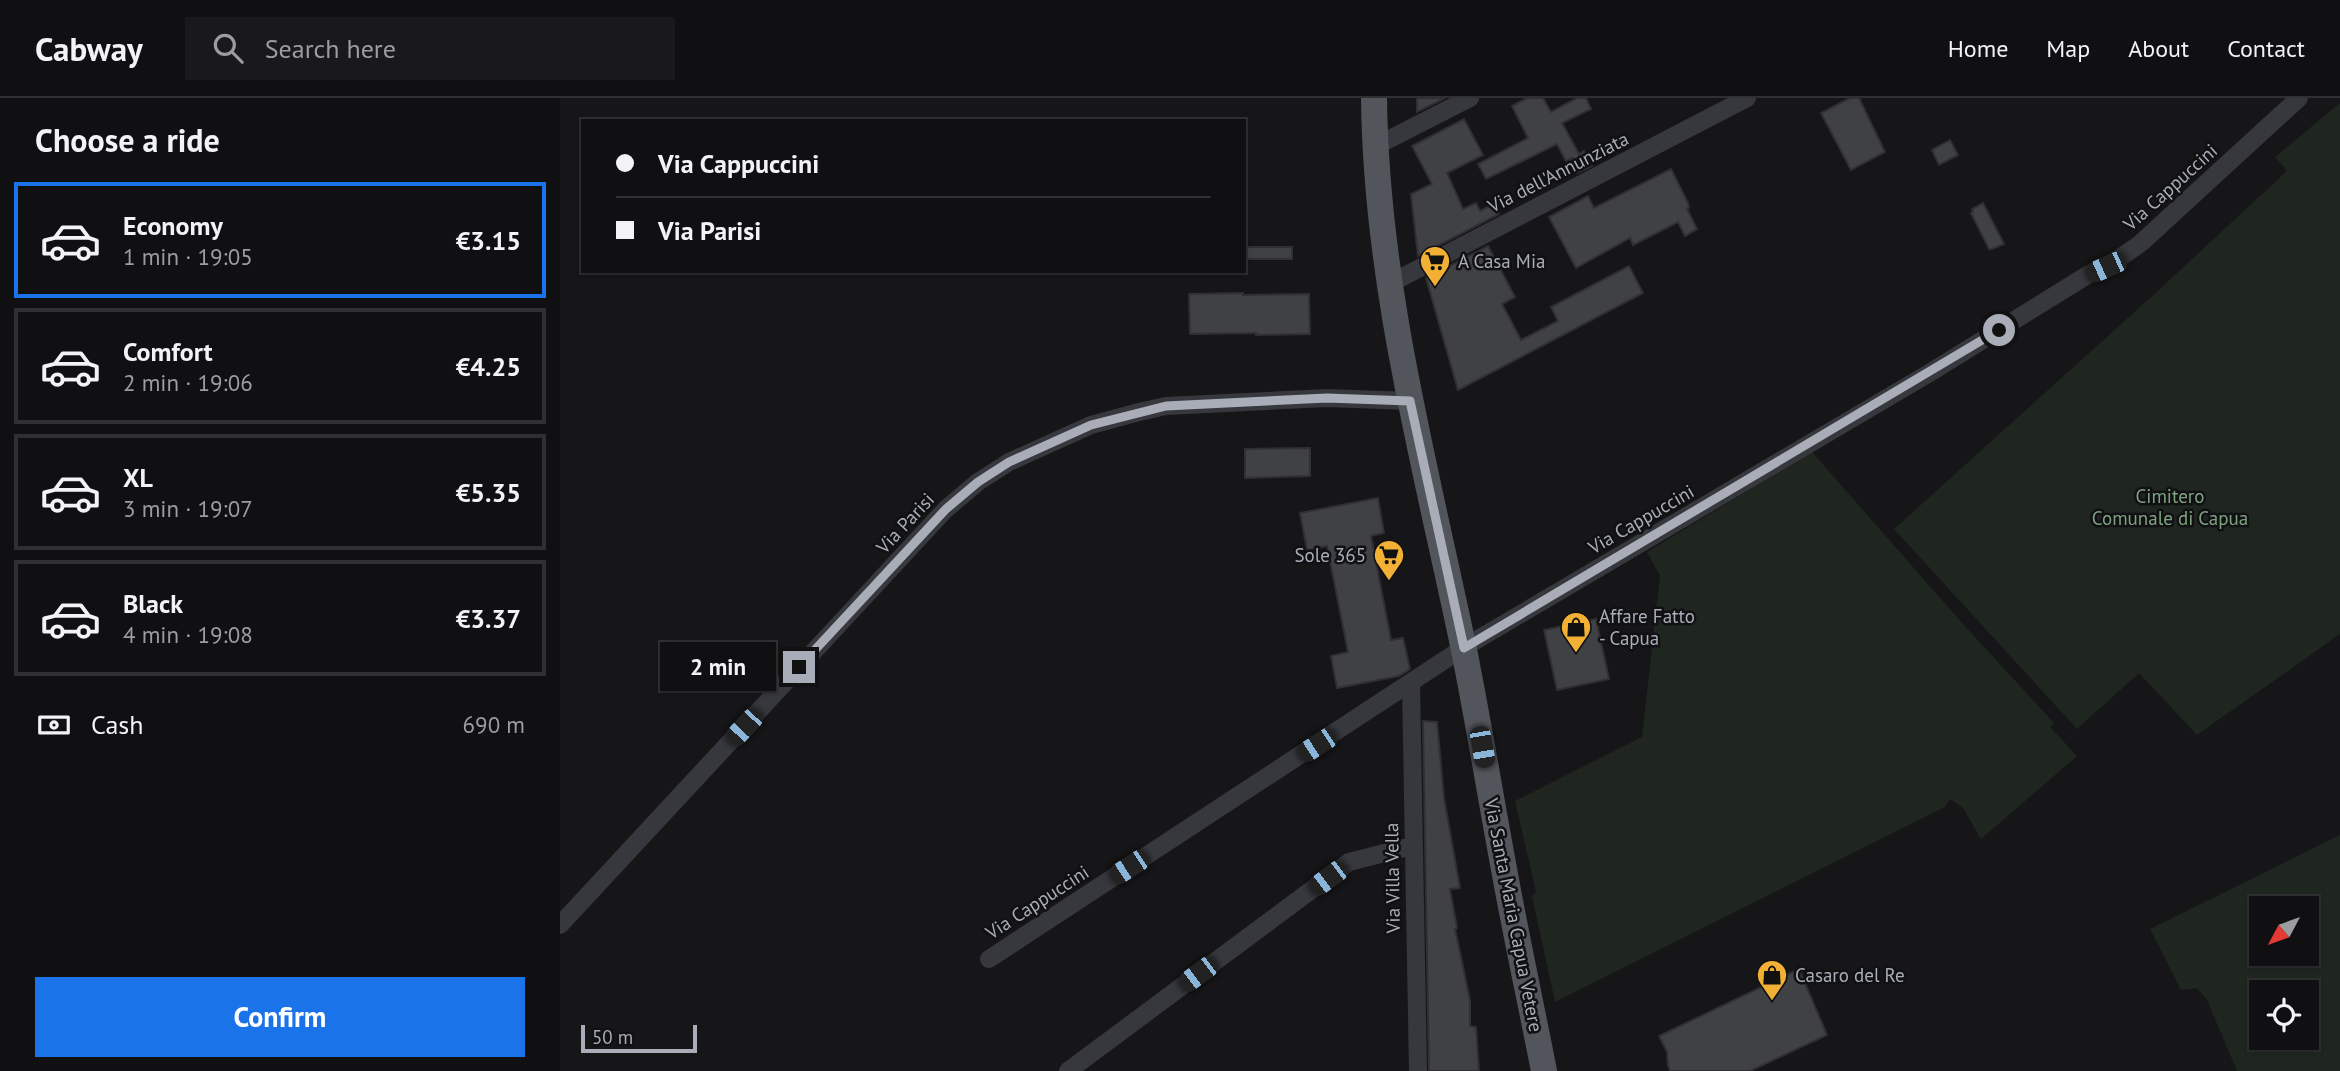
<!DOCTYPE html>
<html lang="en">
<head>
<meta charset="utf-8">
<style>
  body { margin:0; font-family:"PT Sans",sans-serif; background:#19191b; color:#f1f3f6; height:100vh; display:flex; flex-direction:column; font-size:26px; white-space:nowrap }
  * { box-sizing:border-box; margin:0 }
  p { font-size:23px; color:#9c9d9f }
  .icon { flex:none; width:38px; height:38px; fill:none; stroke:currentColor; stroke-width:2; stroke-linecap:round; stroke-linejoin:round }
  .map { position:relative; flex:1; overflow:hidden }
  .drawer { display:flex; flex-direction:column; background:#101012; width:560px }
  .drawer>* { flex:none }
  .hud { position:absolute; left:21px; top:21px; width:665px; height:154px; border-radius:0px; box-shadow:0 2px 5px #0004,0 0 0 2px #303032; display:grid; align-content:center; height:154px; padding:0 35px; background:#101012 }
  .needle { width:46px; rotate:229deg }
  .controls { position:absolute; left:1689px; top:798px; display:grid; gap:14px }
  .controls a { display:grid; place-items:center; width:70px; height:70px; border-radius:0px; background:#101012; box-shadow:0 2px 5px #0004,0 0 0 2px #303032; font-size:35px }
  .scale { position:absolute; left:21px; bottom:18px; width:116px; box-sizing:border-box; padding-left:7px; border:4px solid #a8adb8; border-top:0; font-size:19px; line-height:24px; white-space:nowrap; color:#a8adb8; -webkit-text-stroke:5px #111113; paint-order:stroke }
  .end { position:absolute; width:32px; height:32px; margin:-16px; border:9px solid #a8adb8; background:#111; box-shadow:0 0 0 4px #111 }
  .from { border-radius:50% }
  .bubble { position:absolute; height:49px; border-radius:0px; background:#101012; box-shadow:0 2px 5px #0004,0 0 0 2px #303032; font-size:23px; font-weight:600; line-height:49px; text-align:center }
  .car { position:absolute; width:21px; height:42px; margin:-21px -10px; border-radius:9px; box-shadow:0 0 5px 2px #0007; background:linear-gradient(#222 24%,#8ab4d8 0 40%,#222 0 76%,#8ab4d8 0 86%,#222 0) }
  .hud b { display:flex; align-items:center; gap:24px; height:66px; font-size:26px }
  .hud b+b { border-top:2px solid #303032 }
  .hud i { width:18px; height:18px; background:#f1f3f6 }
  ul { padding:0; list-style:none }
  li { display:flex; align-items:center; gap:21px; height:116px; margin:0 14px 10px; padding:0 21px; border:4px solid #303032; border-radius:0px }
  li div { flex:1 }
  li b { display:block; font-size:26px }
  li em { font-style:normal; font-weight:600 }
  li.current { border-color:#1a73e8 }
  li>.icon { width:63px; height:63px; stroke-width:1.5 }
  h2 { padding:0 35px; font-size:32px; line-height:84px }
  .pay { display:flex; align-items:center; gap:18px; height:77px; padding:0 35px; font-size:26px }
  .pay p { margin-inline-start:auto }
  .button { display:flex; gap:14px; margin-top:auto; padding:14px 35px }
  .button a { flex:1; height:80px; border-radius:0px; background:#1a73e8; color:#fff; font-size:28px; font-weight:600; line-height:80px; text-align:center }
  header { display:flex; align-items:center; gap:42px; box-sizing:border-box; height:98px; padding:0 35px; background:#101012; border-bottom:2px solid #303032 }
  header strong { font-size:33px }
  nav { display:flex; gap:38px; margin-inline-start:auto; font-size:24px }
  .search { width:490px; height:63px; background:#19191b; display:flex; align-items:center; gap:18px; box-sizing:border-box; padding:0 24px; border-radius:0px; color:#9c9d9f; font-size:26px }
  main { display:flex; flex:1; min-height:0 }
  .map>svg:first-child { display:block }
  .green { fill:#1e261f; fill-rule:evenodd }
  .building { fill:#404145; stroke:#303034; stroke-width:2 }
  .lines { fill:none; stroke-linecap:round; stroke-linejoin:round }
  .minor { stroke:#37383d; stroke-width:18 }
  .primary { stroke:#53555c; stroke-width:26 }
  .route { stroke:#a8adb8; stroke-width:9 }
  .labels { text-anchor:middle; stroke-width:5; stroke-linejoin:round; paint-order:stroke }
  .street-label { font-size:19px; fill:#a8adb8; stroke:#111113 }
  .poi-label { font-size:19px; fill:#a8adb8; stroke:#111113; text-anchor:start }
  .park-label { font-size:19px; fill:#7fa381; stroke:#111113 }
</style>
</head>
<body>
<header>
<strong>Cabway</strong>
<div class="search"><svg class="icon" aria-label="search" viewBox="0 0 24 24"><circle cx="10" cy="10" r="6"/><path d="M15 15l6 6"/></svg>Search here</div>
<nav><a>Home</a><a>Map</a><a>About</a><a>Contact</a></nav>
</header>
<main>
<section class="drawer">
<h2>Choose a ride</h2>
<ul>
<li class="current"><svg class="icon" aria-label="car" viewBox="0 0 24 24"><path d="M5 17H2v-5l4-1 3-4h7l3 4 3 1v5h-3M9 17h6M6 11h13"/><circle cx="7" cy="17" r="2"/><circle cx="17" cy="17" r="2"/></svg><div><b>Economy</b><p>1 min · 19:05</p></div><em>€3.15</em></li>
<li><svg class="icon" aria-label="car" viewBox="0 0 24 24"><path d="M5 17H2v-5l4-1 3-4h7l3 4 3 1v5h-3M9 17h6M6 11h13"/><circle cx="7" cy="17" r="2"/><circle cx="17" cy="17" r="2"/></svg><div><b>Comfort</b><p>2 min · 19:06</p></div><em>€4.25</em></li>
<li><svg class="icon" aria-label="car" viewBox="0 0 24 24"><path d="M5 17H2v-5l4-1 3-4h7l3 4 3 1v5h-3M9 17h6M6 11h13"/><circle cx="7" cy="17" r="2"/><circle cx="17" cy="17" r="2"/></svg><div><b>XL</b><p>3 min · 19:07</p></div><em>€5.35</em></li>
<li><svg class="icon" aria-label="car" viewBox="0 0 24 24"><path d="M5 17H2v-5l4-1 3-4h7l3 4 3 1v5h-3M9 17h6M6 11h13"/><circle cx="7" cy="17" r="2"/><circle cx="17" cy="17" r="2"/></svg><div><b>Black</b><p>4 min · 19:08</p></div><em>€3.37</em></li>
</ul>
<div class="pay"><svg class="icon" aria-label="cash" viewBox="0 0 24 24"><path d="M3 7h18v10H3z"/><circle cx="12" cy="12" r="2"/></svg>Cash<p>690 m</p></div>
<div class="button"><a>Confirm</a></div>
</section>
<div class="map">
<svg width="1780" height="973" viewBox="0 0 1780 973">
  <rect width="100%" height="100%" fill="#161618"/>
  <g class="green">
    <polygon points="1780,5 1780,536 1637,637 1579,575 1517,631 1334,431 1589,201 1727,73 1715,59"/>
    <polygon points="1252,354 1403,526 1494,625 1490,629 1517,658 1421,741 1403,710 1390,701 1385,709 995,904 972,798 976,794 955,703 1082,639 1100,478 1087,454"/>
    <path d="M1780 737V973H1677L1647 902 1637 890 1621 892 1590 831ZM1701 810H1746V856H1701ZM1701 894H1746V940H1701Z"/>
  </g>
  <g class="building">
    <polygon points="857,0 885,0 857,14"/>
    <polygon points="967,0 983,0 991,14 1017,0 1026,0 1031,11 1002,25 1019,56 1024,53 1032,68 1017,75 1010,61 1013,59 1006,63 997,46 926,81 918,66 968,40 952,8"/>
    <polygon points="1290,0 1299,0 1325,54 1291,72 1261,15"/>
    <polygon points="904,21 923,57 887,75 903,111 916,105 920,113 934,106 939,116 858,158 851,96 872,86 852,48"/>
    <polygon points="1390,42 1398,57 1379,67 1372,52"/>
    <polygon points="1111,71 1128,105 1129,110 1127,111 1137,131 1125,138 1118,124 1073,147 1070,140 1016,170 989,119 1028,98 1034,110"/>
    <polygon points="1423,105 1444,146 1432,151 1429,151 1411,115 1413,114 1412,111"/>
    <polygon points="928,148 955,199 942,206 961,242 998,223 991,209 1069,168 1083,195 898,292 866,180"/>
    <rect x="684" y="149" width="48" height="12"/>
    <polygon points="683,195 683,197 749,196 750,236 696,237 696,235 630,236 629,196"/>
    <polygon points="750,350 750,378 685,380 685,351"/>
    <polygon points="818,400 824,435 811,438 831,542 843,540 850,571 839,578 777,590 771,558 788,554 767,448 747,452 740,415"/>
    <polygon points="1036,521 1049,581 997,592 984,532"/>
    <polygon points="863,623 877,624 884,700 900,790 890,791 897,830 895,831 910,902 910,928 916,929 919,973 869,973"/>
    <polygon points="1239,871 1267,937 1190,973 1110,973 1108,967 1107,954 1099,938"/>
  </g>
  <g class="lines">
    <g class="minor">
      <polyline points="814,49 910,0"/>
      <polyline points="829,186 1187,0"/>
      <polyline points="851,586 858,973"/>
      <polyline points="0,827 386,411 418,384 449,364 531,327 579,314 606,308 767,300 850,303"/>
      <polyline points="429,861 903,550 1371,274 1529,176 1547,169 1581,145 1739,0"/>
      <polyline points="508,973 789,764 852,748"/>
    </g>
    <path class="primary" d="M814 0C816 186 865 366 903 547 918 621 930 696 944 771 956 838 971 906 984 973"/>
  </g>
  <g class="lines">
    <polyline class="route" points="239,569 386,411 418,384 449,364 531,327 606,308 767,300 850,303 904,550 1439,232"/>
  </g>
  <defs>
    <g id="supermarket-pin" transform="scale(1.575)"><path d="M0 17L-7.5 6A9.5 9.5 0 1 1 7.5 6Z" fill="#f2b134" stroke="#111113"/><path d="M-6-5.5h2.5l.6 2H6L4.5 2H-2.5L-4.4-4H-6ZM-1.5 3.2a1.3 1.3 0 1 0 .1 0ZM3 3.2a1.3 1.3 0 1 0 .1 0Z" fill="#111"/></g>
    <g id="shop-pin" transform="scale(1.575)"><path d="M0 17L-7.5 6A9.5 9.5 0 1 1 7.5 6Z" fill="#f2b134" stroke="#111113"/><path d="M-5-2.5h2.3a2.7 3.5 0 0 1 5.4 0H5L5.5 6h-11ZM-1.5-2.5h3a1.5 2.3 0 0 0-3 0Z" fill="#111"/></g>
  </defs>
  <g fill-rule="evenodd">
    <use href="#supermarket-pin" x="875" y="163"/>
    <use href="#supermarket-pin" x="829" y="457"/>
    <use href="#shop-pin" x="1016" y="529"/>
    <use href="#shop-pin" x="1212" y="877"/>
  </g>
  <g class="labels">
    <g class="street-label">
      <text transform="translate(998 74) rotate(-27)" y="7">Via dell'Annunziata</text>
      <text transform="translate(1610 89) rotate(-42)" y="7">Via Cappuccini</text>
      <text transform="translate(1081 421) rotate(-30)" y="7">Via Cappuccini</text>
      <text transform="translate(345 425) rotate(-47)" y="7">Via Parisi</text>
      <text transform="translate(832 780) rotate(-91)" y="7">Via Villa Vella</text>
      <text transform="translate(477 804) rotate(-33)" y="7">Via Cappuccini</text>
      <text transform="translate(954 817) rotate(79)" y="7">Via Santa Maria Capua Vetere</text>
    </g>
    <g class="poi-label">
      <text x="898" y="170">A Casa Mia</text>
      <text x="806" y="464" text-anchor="end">Sole 365</text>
      <text x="1039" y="525">Affare Fatto<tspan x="1039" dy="22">- Capua</tspan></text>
      <text x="1235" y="884">Casaro del Re</text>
    </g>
    <g class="park-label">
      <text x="1610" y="405">Cimitero<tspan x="1610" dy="22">Comunale di Capua</tspan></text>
    </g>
  </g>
</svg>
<div class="controls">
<a><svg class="needle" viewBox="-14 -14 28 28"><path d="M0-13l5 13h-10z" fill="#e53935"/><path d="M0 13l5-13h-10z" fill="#9c9d9f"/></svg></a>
<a><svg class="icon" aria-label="locate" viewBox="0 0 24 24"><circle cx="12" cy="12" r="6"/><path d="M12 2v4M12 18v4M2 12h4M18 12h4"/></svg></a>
</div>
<div class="scale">50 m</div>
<i class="end from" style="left:1439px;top:232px"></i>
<i class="end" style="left:239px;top:569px"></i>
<div class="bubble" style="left:100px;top:544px;width:116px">2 min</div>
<i class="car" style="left:1546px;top:169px;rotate:246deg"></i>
<i class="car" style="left:184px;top:629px;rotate:223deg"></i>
<i class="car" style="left:757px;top:647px;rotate:237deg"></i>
<i class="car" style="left:922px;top:649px;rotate:170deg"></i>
<i class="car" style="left:569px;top:769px;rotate:237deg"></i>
<i class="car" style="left:768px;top:780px;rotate:233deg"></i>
<i class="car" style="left:638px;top:876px;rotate:233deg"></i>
<div class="hud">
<b><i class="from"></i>Via Cappuccini</b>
<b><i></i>Via Parisi</b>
</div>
</div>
</main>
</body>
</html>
